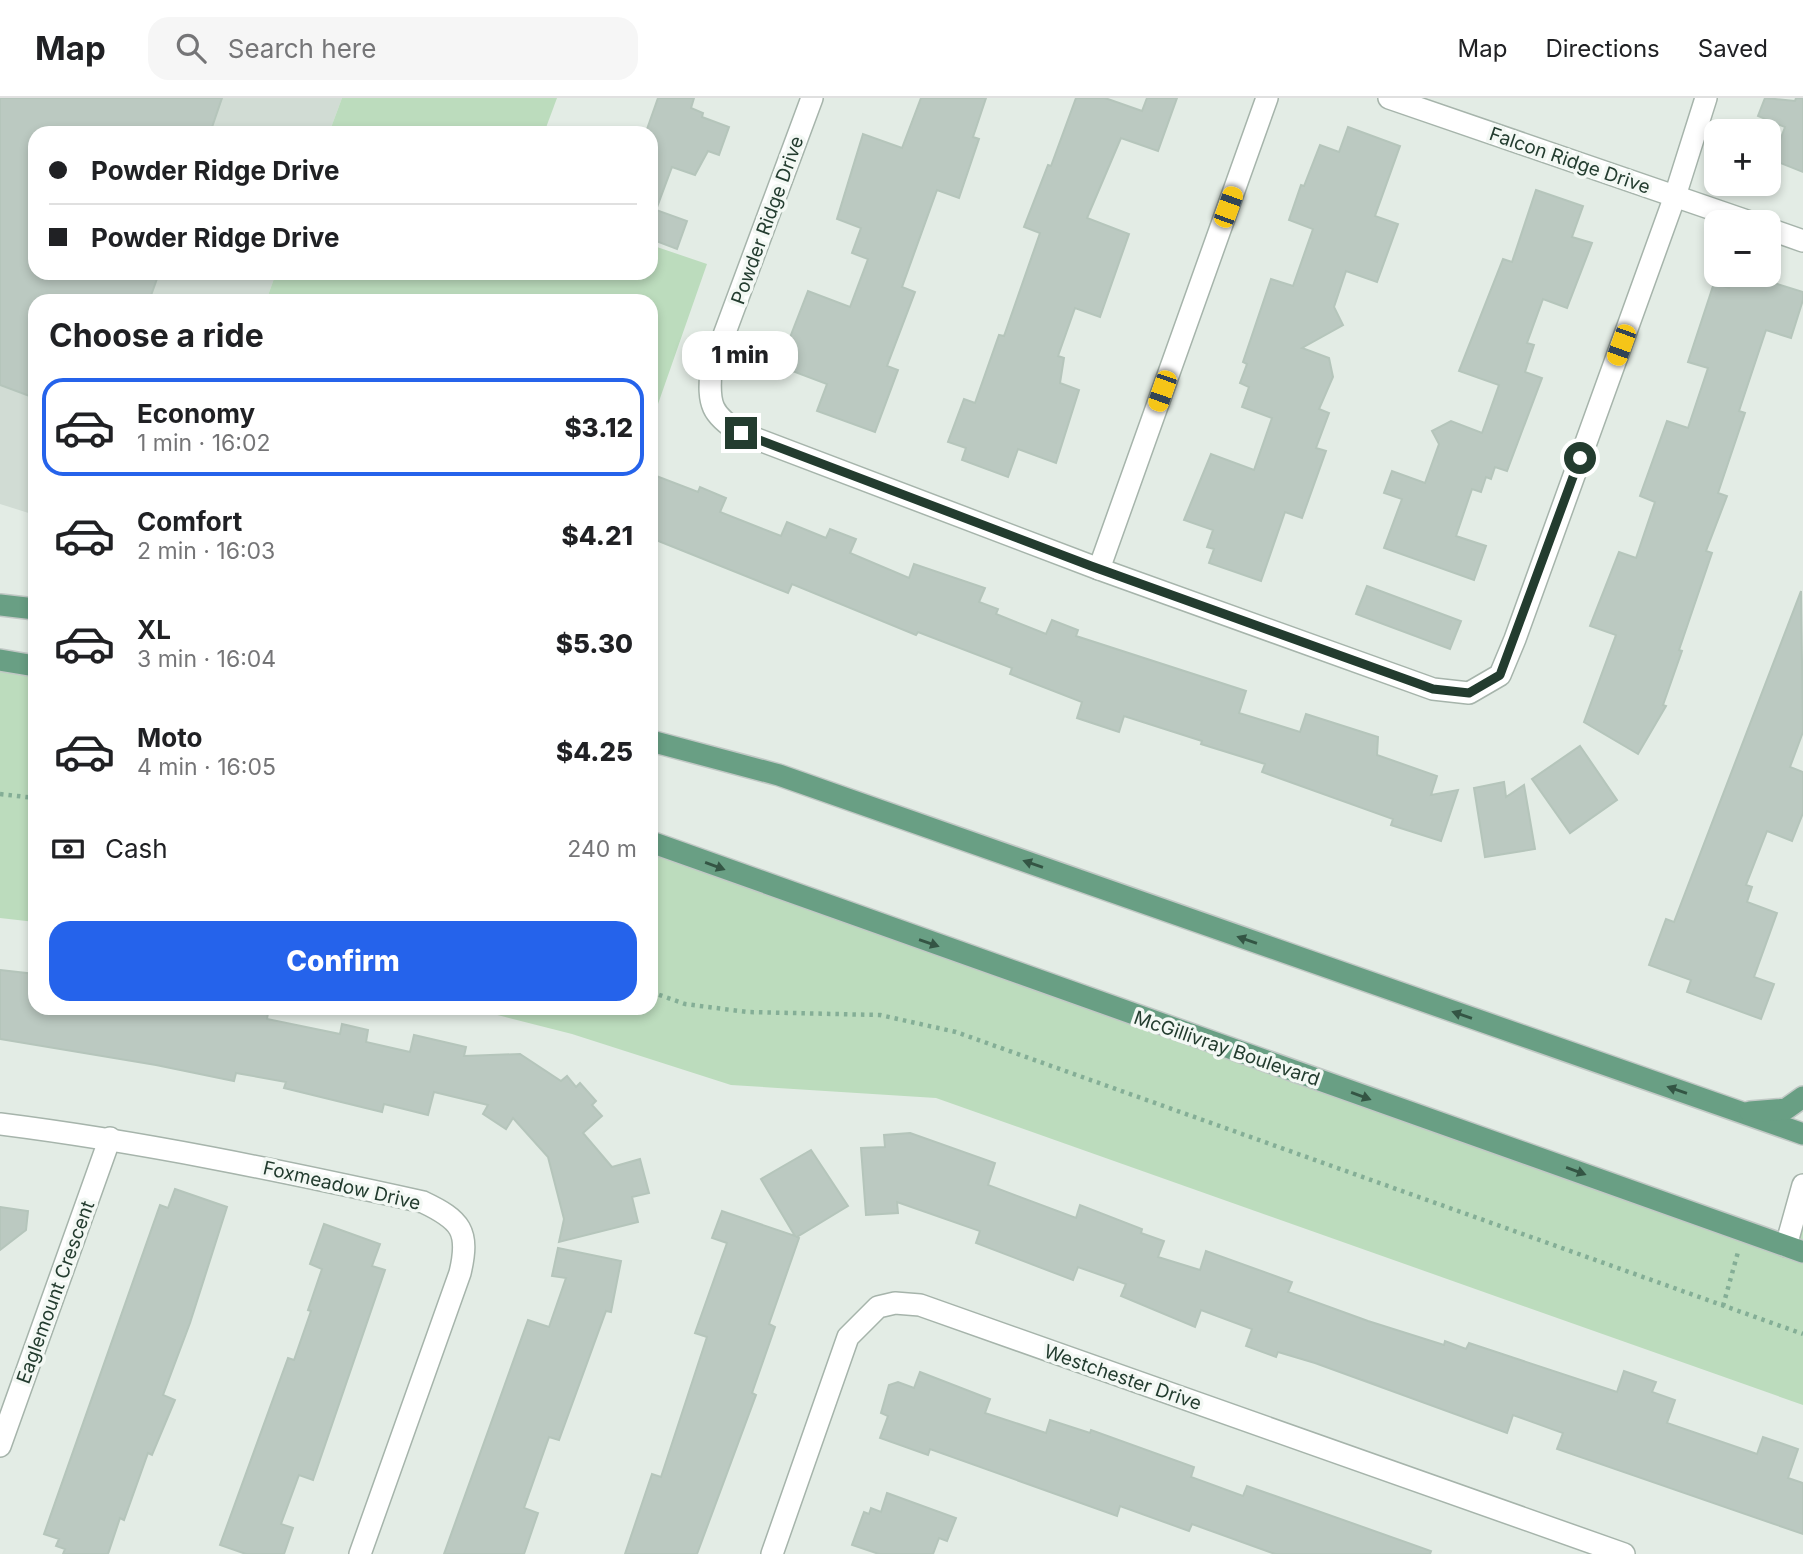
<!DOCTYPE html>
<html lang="en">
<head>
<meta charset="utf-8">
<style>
  body { margin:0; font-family:Inter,sans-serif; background:#f6f6f6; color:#202124; height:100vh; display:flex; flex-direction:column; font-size:26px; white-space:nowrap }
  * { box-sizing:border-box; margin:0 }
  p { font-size:23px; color:#757577 }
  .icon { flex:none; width:38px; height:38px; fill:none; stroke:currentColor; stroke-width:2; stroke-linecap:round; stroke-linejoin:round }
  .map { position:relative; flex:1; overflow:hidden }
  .drawer { position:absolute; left:28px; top:196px; width:630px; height:721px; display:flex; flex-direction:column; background:#fff; border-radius:21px; box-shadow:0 4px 10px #0003 }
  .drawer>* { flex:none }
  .banner { position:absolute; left:28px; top:28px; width:630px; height:154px; border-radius:21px; box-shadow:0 4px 10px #0003; display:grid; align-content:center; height:154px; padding:0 21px; background:#fff }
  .controls { position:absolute; left:1704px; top:21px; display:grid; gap:14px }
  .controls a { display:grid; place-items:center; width:77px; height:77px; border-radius:14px; background:#fff; box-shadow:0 4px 10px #0003; font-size:35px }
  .end { position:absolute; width:32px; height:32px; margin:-16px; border:9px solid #233c2f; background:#fff; box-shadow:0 0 0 4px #fff }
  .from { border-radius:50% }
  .bubble { position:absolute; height:49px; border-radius:21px; background:#fff; box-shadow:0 4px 10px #0003; font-size:23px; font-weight:800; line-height:49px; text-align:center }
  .car { position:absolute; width:21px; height:42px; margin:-21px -10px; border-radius:9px; box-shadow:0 0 5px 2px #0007; background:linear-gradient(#f5c518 24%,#345 0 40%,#f5c518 0 76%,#345 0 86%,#f5c518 0) }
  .banner b { display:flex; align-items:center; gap:24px; height:66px; font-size:26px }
  .banner b+b { border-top:2px solid #e0e0e0 }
  .banner i { width:18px; height:18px; background:#202124 }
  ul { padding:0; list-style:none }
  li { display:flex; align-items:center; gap:21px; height:98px; margin:0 14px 10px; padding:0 7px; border:4px solid transparent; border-radius:21px }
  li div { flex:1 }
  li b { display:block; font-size:26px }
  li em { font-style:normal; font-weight:800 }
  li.current { border-color:#2563eb }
  li>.icon { width:63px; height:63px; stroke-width:1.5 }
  h2 { padding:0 21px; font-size:32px; line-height:84px }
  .pay { display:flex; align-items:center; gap:18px; height:77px; padding:0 21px; font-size:26px }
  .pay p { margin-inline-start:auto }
  .primary-button { display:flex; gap:14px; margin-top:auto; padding:14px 21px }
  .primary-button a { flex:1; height:80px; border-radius:21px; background:#2563eb; color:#fff; font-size:28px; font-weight:800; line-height:80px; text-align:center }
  header { display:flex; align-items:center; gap:42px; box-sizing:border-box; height:98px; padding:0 35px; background:#fff; border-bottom:2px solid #e0e0e0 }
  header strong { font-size:33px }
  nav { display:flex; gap:38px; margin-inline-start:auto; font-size:24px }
  .search { width:490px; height:63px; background:#f6f6f6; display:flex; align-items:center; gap:18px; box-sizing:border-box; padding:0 24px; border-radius:21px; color:#757577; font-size:26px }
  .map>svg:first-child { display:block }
  .built { fill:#d1dcd4 }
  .green { fill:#bcdcbd }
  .building { fill:#bbc9c1; stroke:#b5c5bb; stroke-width:2 }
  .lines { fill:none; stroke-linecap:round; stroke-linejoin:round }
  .street-casing { stroke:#a6b4ab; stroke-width:24 }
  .primary-casing { stroke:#c1c8c5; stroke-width:24 }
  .path { stroke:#84ae96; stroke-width:4.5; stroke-dasharray:3.5 5; stroke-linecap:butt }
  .street { stroke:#fff; stroke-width:21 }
  .primary { stroke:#699f84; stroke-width:21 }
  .oneway { fill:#345544 }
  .route { stroke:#233c2f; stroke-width:9 }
  .labels { text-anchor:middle; stroke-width:7; stroke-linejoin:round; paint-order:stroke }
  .street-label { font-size:19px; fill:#233c2f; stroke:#f3f8f4 }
</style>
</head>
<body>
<header>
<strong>Map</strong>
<div class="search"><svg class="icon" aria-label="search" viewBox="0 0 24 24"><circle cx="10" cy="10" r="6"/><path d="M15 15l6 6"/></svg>Search here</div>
<nav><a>Map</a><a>Directions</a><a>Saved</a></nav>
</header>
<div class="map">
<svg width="1803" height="1456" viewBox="0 0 1803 1456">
  <rect width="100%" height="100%" fill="#e3ece5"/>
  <polygon class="built" points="0,0 342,0 329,35 35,35 35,175 276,175 266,203 35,203 35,417 0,406"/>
  <g class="green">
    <polygon points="342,0 557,0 544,35 329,35"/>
    <polygon points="651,147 707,166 651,326 651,203 266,203 276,175 651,175"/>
    <polygon points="0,562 35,568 35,824 0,820"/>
    <polygon points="651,744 1786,1148 1803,1087 1803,1307 936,1000 731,987 572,936 470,910 651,910"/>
  </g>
  <g class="building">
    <polygon points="0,0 222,0 210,35 35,35 35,175 159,175 149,203 35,203 35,300 0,287"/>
    <polygon points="658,0 694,0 691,10 703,15 702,19 729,29 719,57 708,53 695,77 672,69 656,112 687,123 677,151 651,141 651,35 646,34"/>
    <polygon points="921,0 986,0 973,39 979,41 959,100 937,92 902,189 915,194 887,268 898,272 875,334 817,313 827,286 779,268 808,193 850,209 868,161 852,155 861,130 837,121 863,36 902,50"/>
    <polygon points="1076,0 1105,0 1142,13 1147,0 1177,0 1158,53 1121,40 1087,120 1129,136 1100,219 1075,210 1058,258 1064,260 1060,285 1079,292 1056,365 1018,351 1008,379 962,362 966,350 948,344 964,301 975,305 999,237 1004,238 1040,135 1024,129 1048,67 1051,68"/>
    <polygon points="1765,0 1795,3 1796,0 1803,0 1803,74 1773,62 1785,29 1758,18"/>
    <polygon points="1348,29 1400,48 1375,118 1398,126 1377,184 1346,173 1334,209 1343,227 1302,250 1329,260 1333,279 1319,311 1329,315 1316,350 1326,353 1302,420 1285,414 1261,483 1209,465 1214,451 1207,449 1213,432 1184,422 1211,356 1254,372 1272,320 1242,309 1249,289 1240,285 1247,266 1243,264 1271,181 1293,188 1313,131 1289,122 1301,87 1304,88 1320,47 1339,54"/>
    <polygon points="1536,92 1583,108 1572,139 1592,145 1567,210 1543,201 1527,245 1534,247 1525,274 1542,280 1507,373 1495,369 1491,381 1486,379 1481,394 1472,391 1456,438 1486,448 1474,482 1384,450 1402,401 1384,395 1392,373 1425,385 1439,346 1432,333 1451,323 1482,335 1499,287 1459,273 1503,161 1512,164"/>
    <polygon points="1733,177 1748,177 1803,194 1803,202 1791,240 1766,232 1739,313 1745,315 1718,395 1727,398 1706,453 1712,455 1679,552 1682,553 1663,607 1666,608 1638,656 1584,624 1616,537 1590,528 1619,454 1636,460 1655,404 1640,398 1667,323 1688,330 1708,270 1688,264 1714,185 1729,190"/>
    <polygon points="651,376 698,394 700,389 726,400 720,414 781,438 787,424 826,440 830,431 856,441 850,455 909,480 914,466 985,490 979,504 998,511 996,516 1046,536 1052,522 1078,532 1076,538 1246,593 1239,615 1300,634 1306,616 1378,639 1377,657 1437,678 1431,697 1458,692 1441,743 1391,727 1393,721 1262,674 1265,666 1201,646 1202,643 1124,618 1119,634 1077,620 1082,604 1010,576 1012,570 918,534 916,537 792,486 788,495 651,440"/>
    <polygon points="1367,488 1461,523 1450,551 1356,516"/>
    <polygon points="1801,493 1803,634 1790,669 1803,674 1803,715 1792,743 1767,733 1746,787 1752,789 1747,804 1777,815 1754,879 1774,886 1761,921 1687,894 1691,882 1649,867 1666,821 1674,824"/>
    <polygon points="1580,648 1617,702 1570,735 1532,681"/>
    <polygon points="1504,684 1506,699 1524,687 1535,751 1485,759 1474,690"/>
    <polygon points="0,872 35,876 35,910 240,910 268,915 267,921 340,936 342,926 368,932 366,944 410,954 414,937 466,949 464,958 520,956 561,983 567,978 576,989 580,985 596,1003 592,1007 602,1018 583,1035 612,1069 640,1061 649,1095 632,1099 638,1124 559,1144 564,1121 548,1059 513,1020 506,1031 483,1016 488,1007 434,994 428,1017 384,1006 382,1014 284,990 286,984 236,975 234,983 156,967 0,941"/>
    <polygon points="910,1035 995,1065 988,1087 1076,1120 1080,1107 1142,1131 1141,1135 1164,1143 1158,1159 1200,1172 1206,1153 1292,1184 1288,1194 1368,1223 1444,1247 1445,1243 1466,1251 1469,1245 1617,1294 1624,1273 1656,1284 1652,1294 1675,1302 1667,1325 1757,1356 1763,1339 1798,1351 1788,1380 1803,1385 1803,1436 1557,1351 1563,1335 1513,1317 1507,1335 1315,1265 1278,1254 1276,1259 1246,1248 1252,1231 1201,1212 1195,1229 1121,1198 1126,1186 1078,1169 1073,1182 976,1145 980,1133 897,1104 898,1115 866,1117 861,1050 885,1049 884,1037"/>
    <polygon points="811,1052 848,1108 797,1139 799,1140 769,1226 775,1229 752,1295 756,1297 697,1456 625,1456 652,1376 661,1379 707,1239 695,1235 727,1145 712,1140 722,1113 795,1138 761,1081"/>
    <polygon points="175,1091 227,1109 190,1225 163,1297 175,1302 152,1357 148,1355 124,1422 120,1420 108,1456 63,1456 65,1451 56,1448 59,1441 44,1436 160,1107 168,1110"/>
    <polygon points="0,1109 28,1113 26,1132 0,1152"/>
    <polygon points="324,1126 380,1146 372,1168 385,1172 313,1382 299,1377 281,1426 293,1430 284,1456 246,1456 220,1447 288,1260 294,1262 311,1213 308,1212 322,1171 310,1166"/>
    <polygon points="558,1150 621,1163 611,1214 606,1213 559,1342 549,1339 524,1410 538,1415 524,1456 444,1456 528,1222 549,1229 566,1180 552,1178"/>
    <polygon points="920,1274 990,1301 985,1315 1046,1335 1050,1322 1090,1335 1091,1332 1194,1369 1191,1379 1243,1398 1247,1388 1431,1453 1430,1456 1275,1456 1192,1426 1189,1433 1120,1408 1117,1418 930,1351 928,1357 880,1340 888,1318 881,1315 889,1287 898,1284 914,1290"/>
    <polygon points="887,1395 956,1420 947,1443 939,1440 933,1456 879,1456 852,1447 864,1414 869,1416 871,1410 881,1414"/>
  </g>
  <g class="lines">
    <g class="street-casing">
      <g id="street">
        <path d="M812 0 711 272C708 306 711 317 741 335L1099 471 1433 591 1469 595 1500 577 1515 541 1675 98 1706 0"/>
        <polyline points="1389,0 1750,124"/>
        <polyline points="1769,131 1803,143"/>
        <polyline points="1099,471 1267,0"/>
        <path d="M0 1026C143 1044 282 1073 423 1104 461 1122 470 1133 460 1175L360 1456"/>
        <polyline points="1786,1148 1803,1087"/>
        <polyline points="0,1348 110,1040"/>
        <polyline points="772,1456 848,1239 878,1209 895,1205 920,1207 1624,1456"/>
      </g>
    </g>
    <g class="primary-casing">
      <g id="primary">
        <polyline points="0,507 35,511"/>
        <polyline points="0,562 35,568"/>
        <polyline points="651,643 779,677 1803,1036"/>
        <polyline points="651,744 1803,1154"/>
        <polyline points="1750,1014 1786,1011 1803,999"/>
      </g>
    </g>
    <g class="path">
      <polyline points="0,696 35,700"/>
      <polyline points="651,894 685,906 747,914 880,917 956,934 1803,1236"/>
      <polyline points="1723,1208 1738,1154"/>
    </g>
    <use href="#street" class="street"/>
    <use href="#primary" class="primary"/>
  </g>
  <defs><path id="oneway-solid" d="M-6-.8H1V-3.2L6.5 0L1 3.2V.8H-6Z" transform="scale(1.75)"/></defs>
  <g class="oneway">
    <use href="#oneway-solid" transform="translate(1033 766) rotate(-161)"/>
    <use href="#oneway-solid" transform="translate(715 768) rotate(20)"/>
    <use href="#oneway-solid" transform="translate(1247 842) rotate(-161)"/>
    <use href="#oneway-solid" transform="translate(929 845) rotate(19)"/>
    <use href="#oneway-solid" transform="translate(1462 917) rotate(-161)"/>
    <use href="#oneway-solid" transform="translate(1677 992) rotate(-161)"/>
    <use href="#oneway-solid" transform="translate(1361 998) rotate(20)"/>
    <use href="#oneway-solid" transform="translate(1576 1073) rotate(20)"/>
  </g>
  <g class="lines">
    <polyline class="route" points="741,335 1091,468 1433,591 1469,595 1500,577 1580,360"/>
  </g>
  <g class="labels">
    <g class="street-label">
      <text transform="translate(1570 62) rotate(19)" y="7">Falcon Ridge Drive</text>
      <text transform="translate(767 122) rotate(-70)" y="7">Powder Ridge Drive</text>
      <text transform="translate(1227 950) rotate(19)" y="7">McGillivray Boulevard</text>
      <text transform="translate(342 1087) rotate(13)" y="7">Foxmeadow Drive</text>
      <text transform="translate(55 1194) rotate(-70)" y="7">Eaglemount Crescent</text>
      <text transform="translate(1123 1279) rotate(19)" y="7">Westchester Drive</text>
    </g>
  </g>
</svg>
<div class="controls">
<a>+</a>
<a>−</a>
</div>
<i class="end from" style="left:1580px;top:360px"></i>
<i class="end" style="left:741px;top:335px"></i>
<div class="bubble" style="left:682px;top:233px;width:116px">1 min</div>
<i class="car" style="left:1228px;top:109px;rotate:20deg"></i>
<i class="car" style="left:1621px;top:247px;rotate:200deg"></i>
<i class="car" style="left:1162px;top:293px;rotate:199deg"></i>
<div class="banner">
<b><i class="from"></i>Powder Ridge Drive</b>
<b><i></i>Powder Ridge Drive</b>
</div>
<section class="drawer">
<h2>Choose a ride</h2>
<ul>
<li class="current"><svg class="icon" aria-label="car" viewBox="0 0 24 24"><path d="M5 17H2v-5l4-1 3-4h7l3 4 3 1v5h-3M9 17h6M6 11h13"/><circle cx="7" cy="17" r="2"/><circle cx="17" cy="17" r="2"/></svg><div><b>Economy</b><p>1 min · 16:02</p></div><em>$3.12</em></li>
<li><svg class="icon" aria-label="car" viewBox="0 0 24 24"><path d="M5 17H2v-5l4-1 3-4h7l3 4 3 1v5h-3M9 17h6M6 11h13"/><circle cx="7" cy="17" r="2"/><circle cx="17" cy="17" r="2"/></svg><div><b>Comfort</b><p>2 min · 16:03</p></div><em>$4.21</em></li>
<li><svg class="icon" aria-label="car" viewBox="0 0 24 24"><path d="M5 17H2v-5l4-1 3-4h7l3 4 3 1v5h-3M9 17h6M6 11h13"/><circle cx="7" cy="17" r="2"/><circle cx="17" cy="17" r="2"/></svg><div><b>XL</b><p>3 min · 16:04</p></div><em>$5.30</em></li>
<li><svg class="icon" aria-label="car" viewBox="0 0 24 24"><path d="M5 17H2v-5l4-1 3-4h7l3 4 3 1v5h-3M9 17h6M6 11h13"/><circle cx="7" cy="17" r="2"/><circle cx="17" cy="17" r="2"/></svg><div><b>Moto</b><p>4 min · 16:05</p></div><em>$4.25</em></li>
</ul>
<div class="pay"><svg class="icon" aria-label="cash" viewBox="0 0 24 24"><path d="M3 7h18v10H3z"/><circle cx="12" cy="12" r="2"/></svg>Cash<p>240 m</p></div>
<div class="primary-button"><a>Confirm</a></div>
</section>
</div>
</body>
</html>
